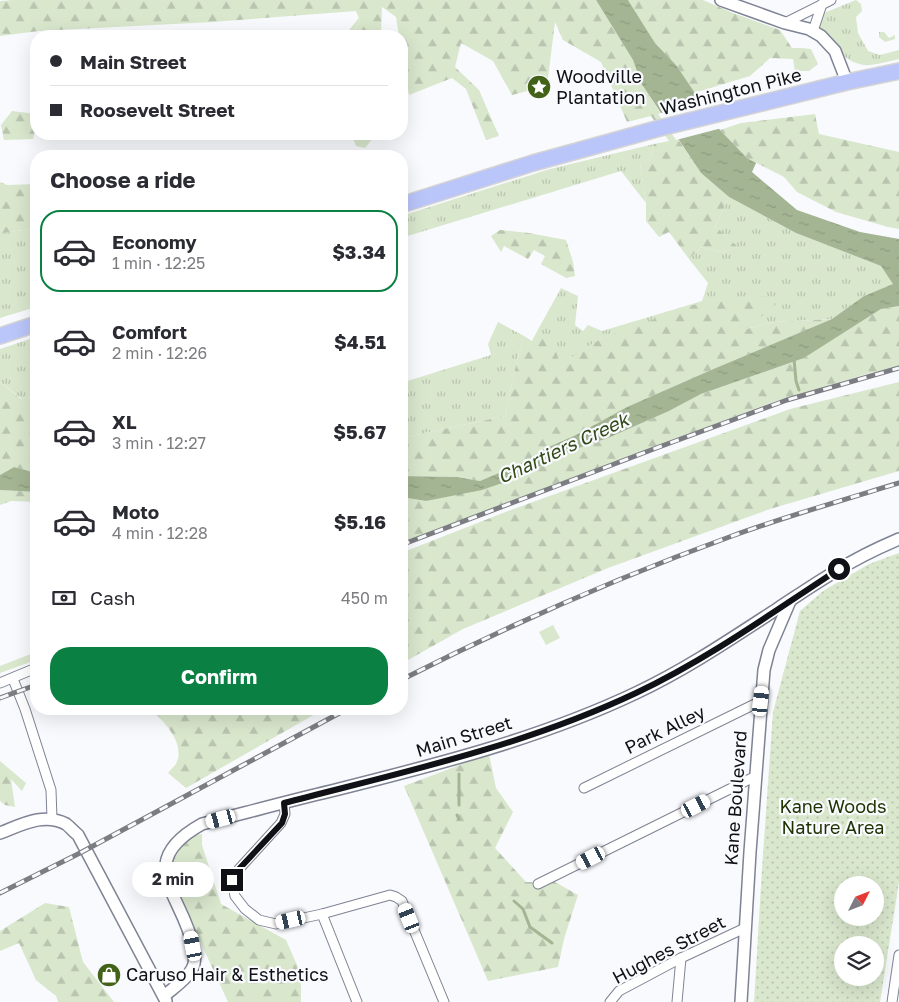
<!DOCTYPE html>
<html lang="en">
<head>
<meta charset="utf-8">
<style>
  body { margin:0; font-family:"Golos Text",sans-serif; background:#f2f2f3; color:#2b2b33; height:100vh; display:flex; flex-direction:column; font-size:19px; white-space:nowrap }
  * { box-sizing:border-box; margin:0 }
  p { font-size:16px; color:#7c7c81 }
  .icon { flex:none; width:28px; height:28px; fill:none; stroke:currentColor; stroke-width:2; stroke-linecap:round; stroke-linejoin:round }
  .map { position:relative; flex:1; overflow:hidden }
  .sheet { position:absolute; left:30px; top:150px; width:378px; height:565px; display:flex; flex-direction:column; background:#fff; border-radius:20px; box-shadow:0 5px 20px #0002 }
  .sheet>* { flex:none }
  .hud { position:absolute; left:30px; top:30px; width:378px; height:110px; border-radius:20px; box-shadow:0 5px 20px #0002; display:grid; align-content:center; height:110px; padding:0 20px; background:#fff }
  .needle { width:32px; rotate:48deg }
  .fabs { position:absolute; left:834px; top:876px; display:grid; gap:10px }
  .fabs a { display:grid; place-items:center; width:50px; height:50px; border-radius:50%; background:#fff; box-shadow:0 5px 20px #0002; font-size:25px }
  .end { position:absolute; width:22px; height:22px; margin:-11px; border:6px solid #0f1117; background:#fff; box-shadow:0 0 0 2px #fff }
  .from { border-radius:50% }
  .bubble { position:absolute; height:35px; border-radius:18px; background:#fff; box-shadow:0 5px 20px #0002; font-size:16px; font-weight:700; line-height:35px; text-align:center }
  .car { position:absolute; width:15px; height:30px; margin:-15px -8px; border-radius:6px; box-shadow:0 0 4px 1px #0007; background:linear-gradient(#fff 24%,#345 0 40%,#fff 0 76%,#345 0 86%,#fff 0) }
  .hud b { display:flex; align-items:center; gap:18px; height:48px; font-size:19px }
  .hud b+b { border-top:1px solid #e1e1e2 }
  .hud i { width:12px; height:12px; background:#2b2b33 }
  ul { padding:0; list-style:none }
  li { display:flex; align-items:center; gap:15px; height:82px; margin:0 10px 8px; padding:0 10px; border:2px solid transparent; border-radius:20px }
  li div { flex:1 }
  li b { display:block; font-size:19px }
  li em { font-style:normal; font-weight:700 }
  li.selected { border-color:#0b8043 }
  li>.icon { width:45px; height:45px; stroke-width:1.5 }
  h2 { padding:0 20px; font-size:22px; line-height:60px }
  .pay { display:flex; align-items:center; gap:12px; height:55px; padding:0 20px; font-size:19px }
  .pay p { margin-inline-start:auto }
  .action { display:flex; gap:10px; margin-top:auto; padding:10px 20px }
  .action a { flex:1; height:58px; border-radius:20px; background:#0b8043; color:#fff; font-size:20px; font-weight:700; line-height:58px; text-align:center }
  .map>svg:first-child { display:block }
  .grass { fill:url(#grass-tufts) }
  .forest { fill:url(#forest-firs) }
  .park { fill:url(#park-dots); fill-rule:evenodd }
  .garden { fill:#d9e7cd }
  .water { fill:url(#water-ripples) }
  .pier { fill:#f9fafe }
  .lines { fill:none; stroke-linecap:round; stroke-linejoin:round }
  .stream { stroke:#a4b593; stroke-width:3 }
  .minor-casing { stroke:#7e8394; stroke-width:11 }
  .tertiary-casing { stroke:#7e8394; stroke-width:14 }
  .primary-casing { stroke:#d4d4d5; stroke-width:18 }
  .minor { stroke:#fff; stroke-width:9 }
  .tertiary { stroke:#fff; stroke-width:11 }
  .primary { stroke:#bac5f9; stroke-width:15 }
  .rail-casing { stroke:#7b7d82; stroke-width:5 }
  .rail { stroke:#f9fafe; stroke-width:3; stroke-dasharray:9; stroke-linecap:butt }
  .route { stroke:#0f1117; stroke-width:6 }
  .labels { text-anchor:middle; stroke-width:4.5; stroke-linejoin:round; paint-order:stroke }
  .poi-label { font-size:18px; fill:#0f1117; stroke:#f9fafe; text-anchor:start }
  .street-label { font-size:18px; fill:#0f1117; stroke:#f9fafe }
  .park-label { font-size:18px; fill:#1d3200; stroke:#f9fafe }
  .water-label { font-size:19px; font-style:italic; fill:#324915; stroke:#f9fafe }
</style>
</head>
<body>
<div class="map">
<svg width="899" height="1002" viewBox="0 0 899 1002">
  <defs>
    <pattern id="grass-tufts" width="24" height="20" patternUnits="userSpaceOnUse" patternTransform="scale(1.25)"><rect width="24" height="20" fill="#d9e7cd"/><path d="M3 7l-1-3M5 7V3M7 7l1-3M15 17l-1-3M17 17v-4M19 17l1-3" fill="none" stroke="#b9c5af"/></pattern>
    <pattern id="forest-firs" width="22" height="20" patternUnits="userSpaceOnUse" patternTransform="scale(1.25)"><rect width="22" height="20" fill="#d9e7cd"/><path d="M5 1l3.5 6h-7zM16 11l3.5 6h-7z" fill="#b9c5af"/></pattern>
    <pattern id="park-dots" width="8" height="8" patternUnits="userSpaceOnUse" patternTransform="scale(1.25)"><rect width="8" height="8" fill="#d9e7cd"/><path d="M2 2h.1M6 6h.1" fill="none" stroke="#b9c5af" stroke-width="1.8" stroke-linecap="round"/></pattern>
    <pattern id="water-ripples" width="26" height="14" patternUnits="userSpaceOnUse" patternTransform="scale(1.25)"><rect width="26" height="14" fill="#a4b593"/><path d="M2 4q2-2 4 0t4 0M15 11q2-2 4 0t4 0" fill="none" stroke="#8c9b7e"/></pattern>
  </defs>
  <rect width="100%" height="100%" fill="#f9fafe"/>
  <g class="grass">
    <path d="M856 0 861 4 862 11 856 17 858 33 868 51 880 55 899 50V59C891 61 871 66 864 65 843 62 831 42 819 27L824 13Z"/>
    <polygon points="359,18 360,21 351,36 344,36"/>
    <polygon points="879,32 884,32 889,38 895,35 895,39 885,42 879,37"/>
    <polygon points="654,144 651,157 640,164 646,203 621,171 401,238 401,216 550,169"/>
    <polygon points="729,197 796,233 881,266 894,284 864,296 832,319 774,322 745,329 602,338 560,365 535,335 561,288 578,296 575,325 583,331 588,325 602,331 702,301 708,283 689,259 701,247 722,252 737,247 715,226"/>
    <polygon points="36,228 36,307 0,318 0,229 4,233"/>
    <polygon points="498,322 524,336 517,360 505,416 401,438 401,383 491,355 488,344"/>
    <polygon points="36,337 36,396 22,399 0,382 0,349"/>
    <polygon points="36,652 36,660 0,673 0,666"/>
  </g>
  <g class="forest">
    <polygon points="13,0 596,0 633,60 641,83 659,111 701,173 729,197 715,226 738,247 722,252 701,247 689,259 669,232 659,237 646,221 646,203 640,164 651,157 654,144 669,141 651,116 627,122 601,62 563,40 555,22 547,86 512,95 493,61 461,43 455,67 479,90 499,136 486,140 466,89 452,78 409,95 401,48 401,36 399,36 396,17 382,7 381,34 368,32 366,36 351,36 360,21 356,11 212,22 39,31 0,36 0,1"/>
    <polygon points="628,0 703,0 733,13 780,30 792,48 802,48 811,49 818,64 809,71 795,71 793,59 770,58 750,76 694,93 676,65 655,43"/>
    <polygon points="12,111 36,114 36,127 33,139 4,140 1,125"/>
    <polygon points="815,114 819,134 899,152 899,229 888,227 836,212 797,192 784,177 747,158 720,130 741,123"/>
    <polygon points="351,134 376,134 365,148 356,146"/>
    <polygon points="0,182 7,185 36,184 36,228 4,233 0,229"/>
    <polygon points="500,230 529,233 566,240 573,262 575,276 566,278 541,264 545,256 534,250 528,259 504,246 501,252 491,236"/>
    <polygon points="769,296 776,304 746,329 774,322 832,319 711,370 627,407 576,435 544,449 534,458 480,481 457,477 401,476 401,438 505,416 517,360 524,336 532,341 535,335 553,342 560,364 602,338 702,302"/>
    <polygon points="899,306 899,366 870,373 773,402 406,541 401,541 401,497 426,501 519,477 570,451 608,438 669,411 701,394 804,358 881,309"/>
    <polygon points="0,382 21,399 36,396 36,473 14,467 0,475"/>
    <polygon points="899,382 899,471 770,509 608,568 463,629 401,664 401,553 508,511 790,409"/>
    <polygon points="0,490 36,492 36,502 11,501 0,505"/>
    <path d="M151 709H324L186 788 168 773C170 770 174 767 176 764 186 743 164 722 151 709Z"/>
    <polygon points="489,754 496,788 513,812 495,848 526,882 555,882 578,895 564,939 558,967 488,981 404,786"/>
    <polygon points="0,761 26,783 22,791 11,779 15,807 5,805 0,801"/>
    <polygon points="202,834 202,845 221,904 286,940 301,974 301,1002 228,1002 183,904 173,861 188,836"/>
    <polygon points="45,903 69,907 83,962 114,1002 58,1002 56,996 36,980 19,943 0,951 0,931"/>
  </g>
  <path class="park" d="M899 553V882L880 1002H754L762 869 773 712 800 611 823 591 869 564ZM842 885H875V918H842ZM842 945H875V978H842Z"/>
  <polygon class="garden" points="553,625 560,638 546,645 539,632"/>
  <g class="water">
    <polygon points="596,0 628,0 655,43 676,65 720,130 747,158 756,163 752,172 797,210 860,232 899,239 899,306 881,309 804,358 701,394 669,411 608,438 570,451 519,477 482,490 426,501 401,497 401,476 457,477 480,481 534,458 544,449 576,435 627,407 711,370 832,319 864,296 893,284 881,266 796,233 729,197 701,173 641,83 633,60"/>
    <polygon points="14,467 36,473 36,492 0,490 0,475"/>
  </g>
  <polygon class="pier" points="704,102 722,128 676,140 658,114"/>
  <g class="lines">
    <g class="stream">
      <polyline points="794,359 796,381 799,390"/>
      <polyline points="459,805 459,774"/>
      <polyline points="457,815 459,819"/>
      <polyline points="514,901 523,909 530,927 552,943"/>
    </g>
    <g class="minor-casing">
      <g id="minor">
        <polyline points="785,23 831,0"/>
        <polyline points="813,31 822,4"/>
        <polyline points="13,679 25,709 51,790 52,819"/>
        <polyline points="0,683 36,668"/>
        <polyline points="584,788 761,701"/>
        <polyline points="284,803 285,814 281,823 239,869 232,881 235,896 245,909 259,920 276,924 322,914 390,895 396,897 402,901 444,1002"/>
        <polyline points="538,884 756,776"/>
        <polyline points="322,914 357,1002"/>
        <polyline points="610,1002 619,991 681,958 745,928"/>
        <polyline points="677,1002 681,958"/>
        <polyline points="892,1002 899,955"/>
      </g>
    </g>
    <g class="tertiary-casing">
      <g id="tertiary">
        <polyline points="721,0 785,23 809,29 821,36 835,51 847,82"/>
        <path d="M0 833C21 825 44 812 66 824 70 827 74 832 78 835L166 1001"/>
        <path d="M164 996C173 988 186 980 192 969 196 962 195 954 193 946 183 895 132 863 202 824 245 813 288 801 331 791 435 765 539 739 636 693 685 670 731 639 777 609 797 596 817 582 838 570 857 558 878 548 899 539"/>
        <polyline points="741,1002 750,852 764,670 769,650 790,601"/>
      </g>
    </g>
    <g class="primary-casing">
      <g id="primary">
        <polyline points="401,205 533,163 584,149 660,128 847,82 899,71"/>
        <polyline points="0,336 36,324"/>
      </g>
    </g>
    <use href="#minor" class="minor"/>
    <use href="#tertiary" class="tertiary"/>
    <use href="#primary" class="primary"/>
    <g class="rail-casing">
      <g id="rail">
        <polyline points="401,545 659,447 787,400 899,368"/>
        <path d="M401 680C509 625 619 577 732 536 787 516 843 500 899 483"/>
        <polyline points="0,698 36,685"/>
        <polyline points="0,893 80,853 347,709"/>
      </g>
    </g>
    <use href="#rail" class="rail"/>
  </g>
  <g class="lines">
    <path class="route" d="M232 880 239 869 282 823 285 814 284 803C403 772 524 746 636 693 708 659 773 612 839 569"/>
  </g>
  <defs>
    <g id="sight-disc" transform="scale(1.25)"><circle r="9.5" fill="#426217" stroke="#f9fafe"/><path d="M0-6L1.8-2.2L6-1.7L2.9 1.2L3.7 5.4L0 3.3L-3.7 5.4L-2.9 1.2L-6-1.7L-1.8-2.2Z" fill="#fff"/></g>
    <g id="shop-disc" transform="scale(1.25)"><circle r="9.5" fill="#426217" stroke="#f9fafe"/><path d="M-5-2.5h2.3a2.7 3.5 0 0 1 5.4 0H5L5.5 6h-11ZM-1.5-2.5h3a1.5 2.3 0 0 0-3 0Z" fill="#fff"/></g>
  </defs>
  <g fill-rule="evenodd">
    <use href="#sight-disc" x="539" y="87"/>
    <use href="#shop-disc" x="109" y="975"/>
  </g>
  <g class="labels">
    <g class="poi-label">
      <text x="556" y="83">Woodville<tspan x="556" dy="21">Plantation</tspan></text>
      <text x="126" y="981">Caruso Hair &amp; Esthetics</text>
    </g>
    <g class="street-label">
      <text transform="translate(731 92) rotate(-14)" y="6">Washington Pike</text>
      <text transform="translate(665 730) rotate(-26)" y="6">Park Alley</text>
      <text transform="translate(464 737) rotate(-17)" y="6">Main Street</text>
      <text transform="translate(736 798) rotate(-86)" y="6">Kane Boulevard</text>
      <text transform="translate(669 950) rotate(-28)" y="6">Hughes Street</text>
    </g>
    <g class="park-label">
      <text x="833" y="813">Kane Woods<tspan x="833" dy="21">Nature Area</tspan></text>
    </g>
    <g class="water-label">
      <text transform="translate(563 448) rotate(-25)" y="7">Chartiers Creek</text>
    </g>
  </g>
</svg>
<div class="fabs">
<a><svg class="needle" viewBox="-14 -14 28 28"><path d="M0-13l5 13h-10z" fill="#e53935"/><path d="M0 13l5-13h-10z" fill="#7c7c81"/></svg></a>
<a><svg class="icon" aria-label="layers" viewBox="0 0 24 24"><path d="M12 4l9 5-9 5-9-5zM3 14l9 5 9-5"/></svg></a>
</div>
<i class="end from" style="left:839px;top:569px"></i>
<i class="end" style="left:232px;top:880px"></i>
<div class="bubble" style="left:132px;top:862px;width:82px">2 min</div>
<i class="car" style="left:761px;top:701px;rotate:6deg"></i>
<i class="car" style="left:696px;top:806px;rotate:63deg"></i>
<i class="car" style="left:221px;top:819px;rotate:255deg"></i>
<i class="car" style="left:591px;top:858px;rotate:243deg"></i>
<i class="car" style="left:409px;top:918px;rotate:338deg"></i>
<i class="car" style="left:291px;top:920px;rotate:257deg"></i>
<i class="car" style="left:193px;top:946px;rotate:349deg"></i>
<div class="hud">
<b><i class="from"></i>Main Street</b>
<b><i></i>Roosevelt Street</b>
</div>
<section class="sheet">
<h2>Choose a ride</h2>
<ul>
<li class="selected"><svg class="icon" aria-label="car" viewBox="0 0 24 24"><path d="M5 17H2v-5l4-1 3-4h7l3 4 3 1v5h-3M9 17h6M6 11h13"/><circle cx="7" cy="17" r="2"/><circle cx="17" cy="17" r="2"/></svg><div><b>Economy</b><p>1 min · 12:25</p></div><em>$3.34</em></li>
<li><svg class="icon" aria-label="car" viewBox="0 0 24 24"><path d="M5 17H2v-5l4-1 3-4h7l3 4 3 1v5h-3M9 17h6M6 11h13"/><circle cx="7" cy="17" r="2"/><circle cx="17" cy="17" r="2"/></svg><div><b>Comfort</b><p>2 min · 12:26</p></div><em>$4.51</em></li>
<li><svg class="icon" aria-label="car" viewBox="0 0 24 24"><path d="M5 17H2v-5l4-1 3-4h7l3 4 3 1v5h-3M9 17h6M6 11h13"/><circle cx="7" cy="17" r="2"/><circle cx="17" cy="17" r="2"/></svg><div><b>XL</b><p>3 min · 12:27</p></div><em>$5.67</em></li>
<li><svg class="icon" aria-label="car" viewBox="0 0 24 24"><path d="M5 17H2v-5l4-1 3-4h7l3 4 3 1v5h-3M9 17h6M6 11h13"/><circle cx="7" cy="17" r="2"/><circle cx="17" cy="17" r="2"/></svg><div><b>Moto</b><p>4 min · 12:28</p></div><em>$5.16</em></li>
</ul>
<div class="pay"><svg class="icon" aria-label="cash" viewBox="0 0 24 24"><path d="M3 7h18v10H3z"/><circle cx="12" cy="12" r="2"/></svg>Cash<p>450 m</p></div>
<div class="action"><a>Confirm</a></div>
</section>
</div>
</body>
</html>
